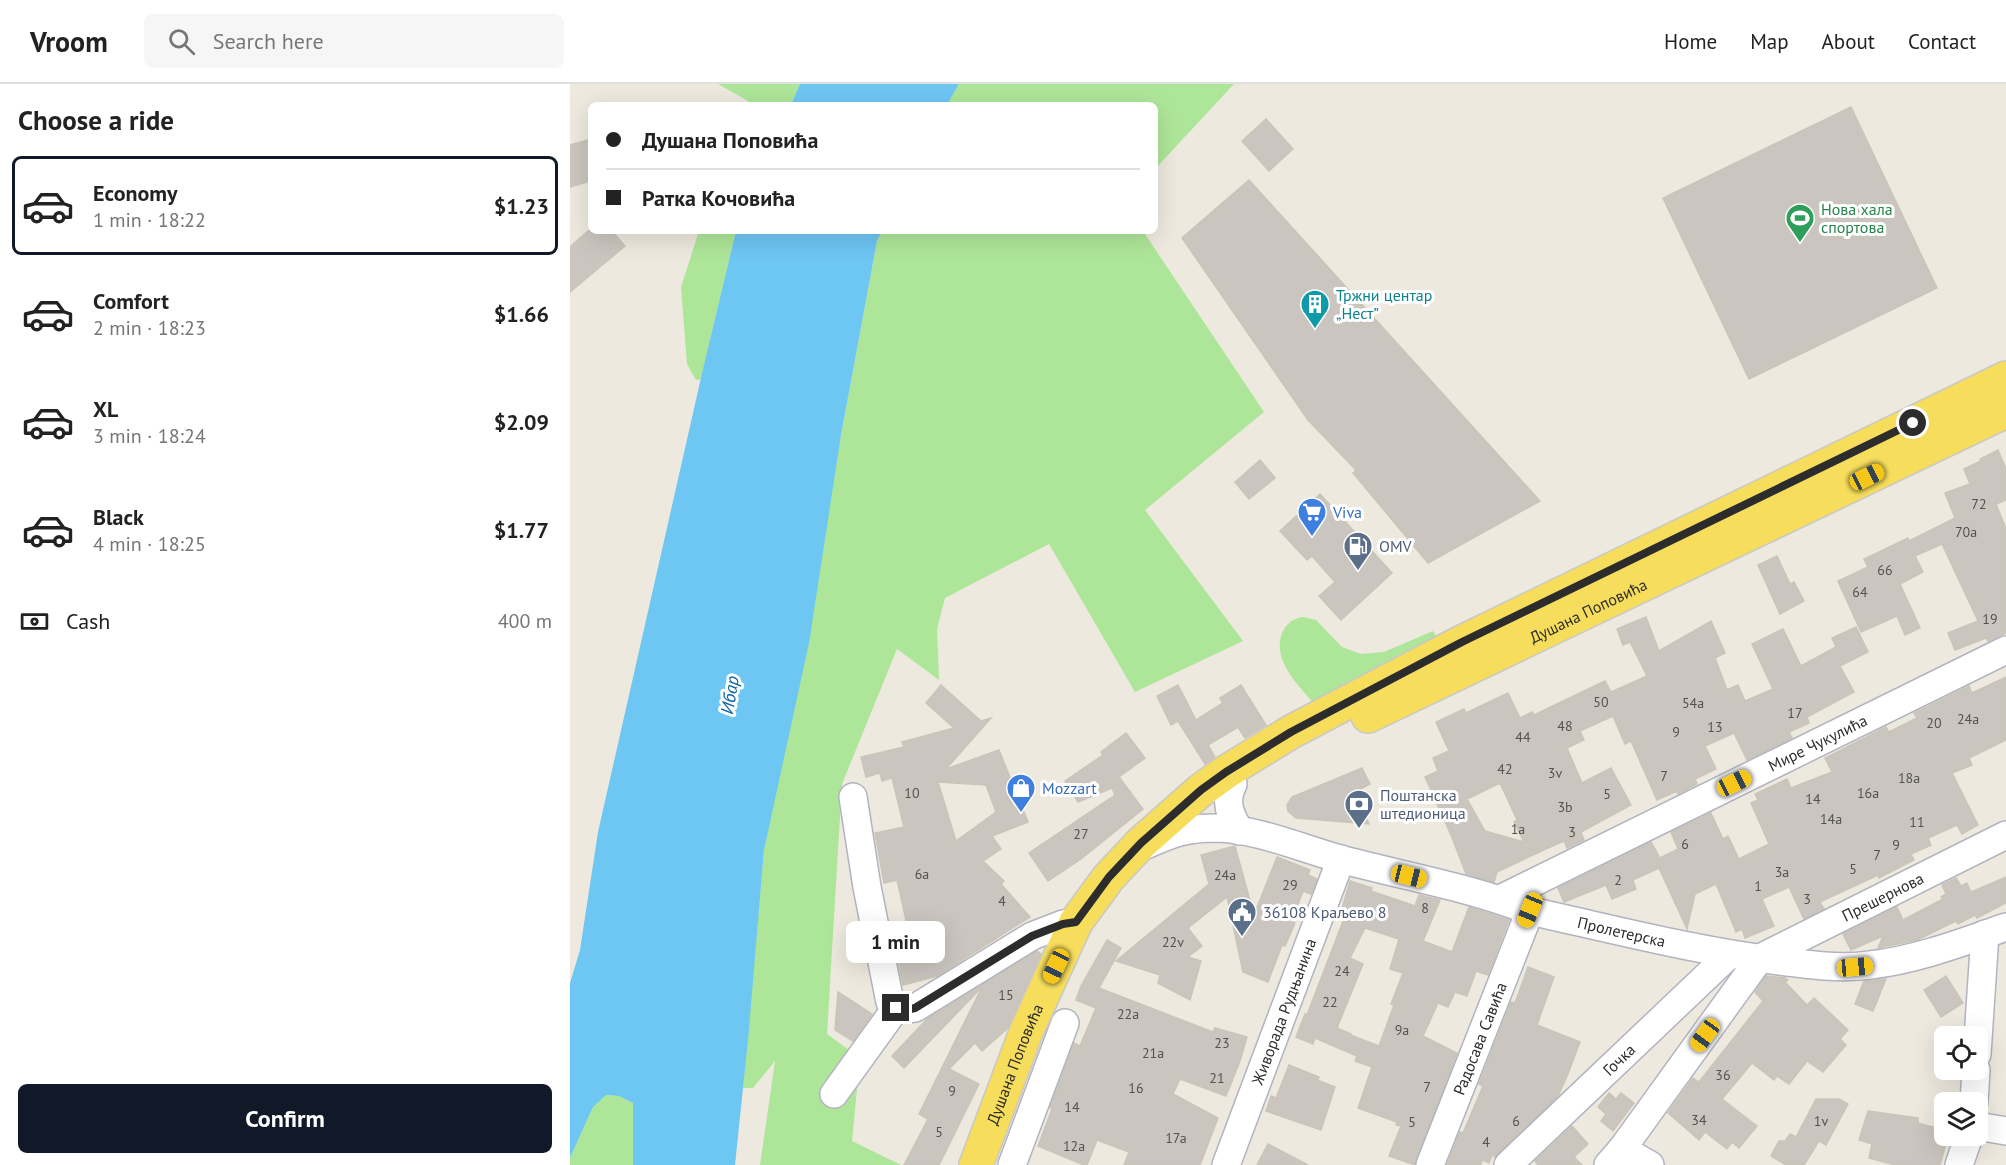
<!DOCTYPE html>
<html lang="en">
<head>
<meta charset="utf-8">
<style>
  body { margin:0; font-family:"PT Sans",sans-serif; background:#f6f6f6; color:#222; height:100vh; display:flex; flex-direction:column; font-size:22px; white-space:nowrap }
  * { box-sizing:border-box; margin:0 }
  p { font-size:20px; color:#767676 }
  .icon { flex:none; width:33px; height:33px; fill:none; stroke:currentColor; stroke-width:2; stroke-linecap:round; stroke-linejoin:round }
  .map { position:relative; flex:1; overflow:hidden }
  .drawer { display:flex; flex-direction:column; background:#fff; width:570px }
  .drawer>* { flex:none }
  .hud { position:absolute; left:18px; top:18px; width:570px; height:132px; border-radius:9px; box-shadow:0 6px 24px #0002; display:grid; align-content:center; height:132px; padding:0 18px; background:#fff }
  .fabs { position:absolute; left:1364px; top:942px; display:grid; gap:12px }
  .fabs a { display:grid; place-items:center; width:54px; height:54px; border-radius:9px; background:#fff; box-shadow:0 6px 24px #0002; font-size:30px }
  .end { position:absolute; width:27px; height:27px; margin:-14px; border:8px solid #2c2c2c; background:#fff; box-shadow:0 0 0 3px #fff }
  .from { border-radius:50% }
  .bubble { position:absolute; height:42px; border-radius:9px; background:#fff; box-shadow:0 6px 24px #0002; font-size:20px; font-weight:800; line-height:42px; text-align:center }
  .car { position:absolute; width:18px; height:36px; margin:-18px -9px; border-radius:8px; box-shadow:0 0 4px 2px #0007; background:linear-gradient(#f5c518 24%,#345 0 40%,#f5c518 0 76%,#345 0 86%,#f5c518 0) }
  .hud b { display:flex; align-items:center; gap:21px; height:57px; font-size:22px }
  .hud b+b { border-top:2px solid #e0e0e0 }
  .hud i { width:15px; height:15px; background:#222 }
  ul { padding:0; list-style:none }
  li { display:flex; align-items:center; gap:18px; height:99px; margin:0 12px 9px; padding:0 6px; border:3px solid transparent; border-radius:9px }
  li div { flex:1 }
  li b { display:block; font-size:22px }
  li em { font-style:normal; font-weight:800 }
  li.active { border-color:#111827 }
  li>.icon { width:54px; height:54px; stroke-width:1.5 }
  h2 { padding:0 18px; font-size:27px; line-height:72px }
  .pay { display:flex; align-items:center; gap:15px; height:66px; padding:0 18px; font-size:22px }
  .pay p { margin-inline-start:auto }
  .action { display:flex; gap:12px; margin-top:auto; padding:12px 18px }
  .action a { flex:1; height:69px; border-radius:9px; background:#111827; color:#fff; font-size:24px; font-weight:800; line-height:69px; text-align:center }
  header { display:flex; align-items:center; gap:36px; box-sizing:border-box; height:84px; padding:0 30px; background:#fff; border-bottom:2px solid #e0e0e0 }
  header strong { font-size:28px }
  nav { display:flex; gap:33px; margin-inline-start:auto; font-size:21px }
  .search { width:420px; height:54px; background:#f6f6f6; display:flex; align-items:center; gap:15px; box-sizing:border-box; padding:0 21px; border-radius:9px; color:#767676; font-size:22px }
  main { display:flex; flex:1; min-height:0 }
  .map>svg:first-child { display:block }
  .green { fill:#aee699 }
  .water { fill:#6ec6f3 }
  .building { fill:#cac5be; stroke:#cac5b8; stroke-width:1.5; fill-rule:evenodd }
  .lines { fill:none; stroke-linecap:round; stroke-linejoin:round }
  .minor-casing { stroke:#b2b3c0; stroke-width:30 }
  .major-casing { stroke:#c8c8c8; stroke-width:36 }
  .minor { stroke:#fff; stroke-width:27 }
  .major { stroke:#f6dd5c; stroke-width:33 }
  .route { stroke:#2c2c2c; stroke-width:8 }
  .labels { text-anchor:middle; stroke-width:6; stroke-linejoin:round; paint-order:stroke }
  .number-label { font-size:14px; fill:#545250 }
  .leisure-label { font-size:16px; fill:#27864d; stroke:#fff; text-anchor:start }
  .culture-label { font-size:16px; fill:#0d838f; stroke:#fff; text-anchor:start }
  .shop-label { font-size:16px; fill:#366cbe; stroke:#fff; text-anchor:start }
  .service-label { font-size:16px; fill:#4e5e75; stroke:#fff; text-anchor:start }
  .street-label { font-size:16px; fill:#2c2c2c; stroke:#fff }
  .water-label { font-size:18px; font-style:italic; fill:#0863a4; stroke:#fff }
</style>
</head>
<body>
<header>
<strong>Vroom</strong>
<div class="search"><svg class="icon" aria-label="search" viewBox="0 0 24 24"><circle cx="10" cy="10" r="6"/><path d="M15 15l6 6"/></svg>Search here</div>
<nav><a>Home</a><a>Map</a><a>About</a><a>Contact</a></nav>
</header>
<main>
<section class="drawer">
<h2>Choose a ride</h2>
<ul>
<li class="active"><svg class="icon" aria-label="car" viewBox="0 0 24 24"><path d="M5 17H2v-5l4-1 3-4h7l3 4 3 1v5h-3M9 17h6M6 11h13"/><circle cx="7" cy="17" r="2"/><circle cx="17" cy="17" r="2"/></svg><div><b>Economy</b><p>1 min · 18:22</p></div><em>$1.23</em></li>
<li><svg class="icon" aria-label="car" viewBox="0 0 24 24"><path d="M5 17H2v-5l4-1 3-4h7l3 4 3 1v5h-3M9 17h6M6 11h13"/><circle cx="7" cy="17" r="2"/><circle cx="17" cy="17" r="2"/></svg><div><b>Comfort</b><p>2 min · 18:23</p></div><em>$1.66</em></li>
<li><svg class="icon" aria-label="car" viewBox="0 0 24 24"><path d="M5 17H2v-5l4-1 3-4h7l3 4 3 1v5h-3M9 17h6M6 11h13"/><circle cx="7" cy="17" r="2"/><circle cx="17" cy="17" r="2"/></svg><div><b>XL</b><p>3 min · 18:24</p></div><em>$2.09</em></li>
<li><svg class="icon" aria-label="car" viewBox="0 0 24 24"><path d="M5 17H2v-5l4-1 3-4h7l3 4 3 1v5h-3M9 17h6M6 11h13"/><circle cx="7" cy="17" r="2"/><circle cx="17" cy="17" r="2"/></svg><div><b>Black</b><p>4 min · 18:25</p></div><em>$1.77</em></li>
</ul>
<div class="pay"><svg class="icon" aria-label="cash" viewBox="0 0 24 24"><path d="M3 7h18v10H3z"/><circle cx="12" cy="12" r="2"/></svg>Cash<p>400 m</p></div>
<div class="action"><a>Confirm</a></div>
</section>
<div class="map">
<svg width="1436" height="1081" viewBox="0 0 1436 1081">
  <rect width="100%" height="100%" fill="#eee9de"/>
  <g class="green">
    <polygon points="148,0 230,0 221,21 176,21 178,17"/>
    <polygon points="389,0 664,0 585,85 585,21 377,21"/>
    <polygon points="129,147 166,147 131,295 126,296 117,280 111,203"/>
    <polygon points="312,147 573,147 694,328 575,426 673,557 565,608 479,460 375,514 367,545 369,596 327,565 272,700 257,950 290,974 282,1057 331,1081 190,1081 205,977 183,1004 173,1004 194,766 307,157"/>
    <path d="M733 533 746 536 772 563 791 570 814 568 863 547 866 552 819 577 749 625C732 605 701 578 712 549 716 540 723 534 733 533Z"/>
    <polygon points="35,1011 49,1012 63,1019 63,1081 0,1081 0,1074 23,1023"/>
  </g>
  <g class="water">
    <polygon points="230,0 389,0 377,21 221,21"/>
    <polygon points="166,147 312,147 307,157 271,351 239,559 194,766 178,956 165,1081 63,1081 63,1019 49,1012 36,1011 23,1023 0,1074 0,899 10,866 28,748 133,285"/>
  </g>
  <g class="building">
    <polygon points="1281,23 1367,204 1179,295 1093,114"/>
    <polygon points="696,35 723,65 699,87 672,57"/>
    <polygon points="21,55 21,97 0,103 0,61"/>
    <polygon points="679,96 970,417 858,479 783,389 786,386 738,336 612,154"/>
    <polygon points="18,147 42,147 55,162 0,208 0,163"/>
    <polygon points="1428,366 1436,385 1436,416 1426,420 1436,445 1436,549 1418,557 1416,554 1385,566 1378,549 1408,537 1372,460 1345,472 1353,488 1330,500 1350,544 1335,551 1327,532 1291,548 1268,497 1298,483 1294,475 1338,454 1339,457 1385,434 1375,409 1400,400 1394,385 1411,377 1410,375"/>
    <polygon points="690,376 705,394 679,415 665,398"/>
    <polygon points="750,410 822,489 771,536 749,512 765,498 742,472 737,476 710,447"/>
    <polygon points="1207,472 1220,500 1224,498 1234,517 1210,530 1188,481"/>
    <path d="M1076 533 1089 567 1141 537 1155 569 1145 574 1157 606 1168 601 1175 617 1203 605 1182 560 1213 545 1231 582 1266 563 1262 554 1286 543 1298 568 1270 582 1284 608 1237 633 1239 639 1219 648 1222 654 1177 676 1164 649 1135 662 1146 685 1125 695 1127 700 1108 710 1107 707 1087 716 1061 657 1055 660 1043 632 1010 647 1014 656 997 664 1012 699 1041 684 1061 721 1011 748 1014 756 997 764 994 757 978 764 927 788 924 798 896 790 881 751 855 693 868 687 863 674 879 667 866 638 894 625 896 629 938 609 950 634 962 628 964 631 1035 597 1041 608 1077 592 1060 558 1053 561 1047 545ZM930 699 947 736 944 738 954 758 915 747 897 715Z"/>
    <polygon points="1436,593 1436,656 1399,674 1402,681 1382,689 1408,741 1392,750 1387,741 1358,754 1361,761 1341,770 1344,776 1309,794 1308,791 1250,818 1254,825 1234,835 1219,803 1192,815 1204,842 1175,854 1172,845 1166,848 1146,800 1125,810 1117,845 1089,784 1063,796 1066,805 1042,815 1036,801 994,818 988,804 1081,758 1090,774 1108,765 1101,748 1141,729 1153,755 1158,752 1169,775 1199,760 1181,719 1188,716 1185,710 1217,695 1221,704 1262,688 1255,674 1316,643 1319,648 1347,634 1344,629 1399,602 1402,609"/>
    <path d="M371 601 411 637 421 634 376 685 429 666 458 738 422 752 431 765 413 777 434 797 431 800 460 833 367 892 333 901 325 862 341 858 327 796 314 799 305 749 334 743 322 694 312 697 310 689 296 693 291 673 334 663 332 658 384 644 356 619ZM368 698 416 701 426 728 386 757Z"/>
    <polygon points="608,601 626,636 653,619 650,614 671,601 696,641 675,654 668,643 638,661 645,673 635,680 608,637 601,641 587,612"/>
    <polygon points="556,649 575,674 549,693 573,725 511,775 478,797 459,769 545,711 542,704 508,718 495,697 533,671 531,668"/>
    <polygon points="792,684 800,700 785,708 799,740 726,734 718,727 717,721 722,713"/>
    <polygon points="665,762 684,831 707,773 740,786 738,791 747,795 741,810 733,807 722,837 725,839 715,862 712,861 698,898 673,888 657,813 618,844 632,862 618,873 631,877 620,916 588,899 590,891 546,877 639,800 631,771"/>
    <polygon points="1436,793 1436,819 1407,834 1405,831 1388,840 1386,837 1347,856 1308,864 1313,852 1281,866 1273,850 1327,823 1333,836 1373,815 1371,813 1376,810 1372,801 1386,794 1391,802 1397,799 1401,808"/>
    <path d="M780 797 802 804 801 807 845 822 849 811 870 816 853 857 882 868 899 823 939 836 918 891 906 887 897 912 885 908 878 923 868 919 853 952 887 969 845 1081 819 1072 831 1042 826 1041 827 1038 788 1024 802 983 785 977 787 972 745 954 743 960 726 953 735 930 737 931 775 832 770 831ZM795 844 829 855 820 885 833 889 821 920 824 921 809 962 780 951 781 950 767 944 793 880 780 874Z"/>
    <polygon points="537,856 551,864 529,904 643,948 645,944 677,953 670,977 656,1012 610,995 603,1010 648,1034 630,1081 554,1081 559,1068 527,1056 517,1081 514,1081 468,1062 482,1025 480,1024 504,959 510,962 526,924 506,916 511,902"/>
    <polygon points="467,867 471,870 438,944 412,967 405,959 379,985 409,1000 369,1081 334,1081 358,1035 349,1030 412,903 334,984 322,972 357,935"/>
    <polygon points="958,883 984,893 967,941 1010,958 998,990 988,1012 925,1073 922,1071 919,1079 913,1076 910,1081 877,1081 890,1048 893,1049 913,1002 909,1000 941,918 945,919"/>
    <polygon points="1196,892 1215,894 1218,896 1215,898 1237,921 1244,914 1278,946 1270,955 1276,961 1253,988 1237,977 1219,1000 1207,992 1204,996 1182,979 1152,1015 1187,1042 1169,1064 1162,1058 1157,1065 1135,1048 1129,1056 1098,1029 1123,994 1129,998 1193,917 1185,908"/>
    <polygon points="1376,892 1393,919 1371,933 1354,906"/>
    <polygon points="1316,895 1303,927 1285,920 1294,897"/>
    <polygon points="268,908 302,930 283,957 265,946"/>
    <polygon points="719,981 749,993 747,996 765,1003 751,1046 696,1027 701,1012 706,1014"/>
    <polygon points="1039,1009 1046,1015 1051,1009 1064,1019 1043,1047 1031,1037 1036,1030 1028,1023"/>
    <polygon points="1246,1015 1269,1015 1278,1020 1256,1061 1249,1057 1234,1081 1216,1081 1201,1072 1209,1057 1215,1057 1220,1050 1226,1053"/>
    <polygon points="1298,1027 1348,1034 1348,1039 1374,1046 1374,1052 1378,1052 1370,1081 1325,1081 1299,1074 1302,1060 1289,1056"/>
    <polygon points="1002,1042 1018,1060 1004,1073 1012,1081 968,1081 965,1077"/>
    <polygon points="698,1060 738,1081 687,1081"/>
  </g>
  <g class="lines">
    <g class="minor-casing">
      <g id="minor">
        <path d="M663 700C654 718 660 731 670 747"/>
        <path d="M283 713 297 803 320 918C328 926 334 926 345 924L462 852 493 840 506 838"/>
        <path id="s1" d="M576 761C603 749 616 744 646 744 687 745 731 764 770 775 833 792 899 803 960 827 1043 845 1126 867 1210 877 1240 881 1270 885 1300 881 1346 876 1393 858 1436 843"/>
        <path id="s2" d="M930 815 1436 566"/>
        <polyline points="1407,970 1415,850"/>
        <polyline points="264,1010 326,924"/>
        <polyline points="1404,1018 1406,986"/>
        <polyline points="1407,1042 1436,1047"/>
        <polyline points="1052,1065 1080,1081"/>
        <polyline points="442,1081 495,939"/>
        <path id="s3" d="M656 1081 771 775"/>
        <path id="s4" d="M860 1081 960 827"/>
        <path id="s5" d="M938 1081 1160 870"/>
        <path id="s6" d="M1038 1081 1052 1065 1190 874 1436 751"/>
        <polyline points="1389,1081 1399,1052"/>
      </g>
    </g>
    <g class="major-casing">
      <g id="major">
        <path id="s7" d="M798 632 1436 327"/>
        <path id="s8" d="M406 1081 456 948 506 838 539 793 571 759 631 706 656 688 721 648 892 558 1436 294"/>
      </g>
    </g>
    <use href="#minor" class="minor"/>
    <use href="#major" class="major"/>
  </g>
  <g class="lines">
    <polyline class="route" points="326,924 336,926 345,924 462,852 493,840 506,838 539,793 571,759 631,706 656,688 721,648 892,558 1343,339"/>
  </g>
  <defs>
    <g id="stadium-pin" transform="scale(1.5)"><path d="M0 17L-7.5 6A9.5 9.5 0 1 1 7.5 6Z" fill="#2e9e5b" stroke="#fff"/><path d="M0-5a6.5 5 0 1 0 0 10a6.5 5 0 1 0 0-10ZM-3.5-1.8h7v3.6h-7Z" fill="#fff"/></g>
    <g id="building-pin" transform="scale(1.5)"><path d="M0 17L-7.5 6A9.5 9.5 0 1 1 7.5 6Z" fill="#0f9aa8" stroke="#fff"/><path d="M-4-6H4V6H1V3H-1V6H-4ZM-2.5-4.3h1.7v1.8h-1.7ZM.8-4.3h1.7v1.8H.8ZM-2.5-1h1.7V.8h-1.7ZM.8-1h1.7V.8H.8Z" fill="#fff"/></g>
    <g id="supermarket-pin" transform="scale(1.5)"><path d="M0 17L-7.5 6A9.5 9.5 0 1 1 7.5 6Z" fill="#3f7fe0" stroke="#fff"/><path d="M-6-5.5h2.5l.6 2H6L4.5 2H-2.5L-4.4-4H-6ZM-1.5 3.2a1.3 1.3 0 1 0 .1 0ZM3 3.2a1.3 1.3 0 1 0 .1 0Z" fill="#fff"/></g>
    <g id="fuel-pin" transform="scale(1.5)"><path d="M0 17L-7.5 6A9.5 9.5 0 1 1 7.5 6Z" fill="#5c6f8a" stroke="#fff"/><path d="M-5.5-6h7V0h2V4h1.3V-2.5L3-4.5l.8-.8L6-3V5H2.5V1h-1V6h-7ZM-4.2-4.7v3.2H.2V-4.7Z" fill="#fff"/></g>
    <g id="shop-pin" transform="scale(1.5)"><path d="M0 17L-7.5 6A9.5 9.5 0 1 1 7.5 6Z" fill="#3f7fe0" stroke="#fff"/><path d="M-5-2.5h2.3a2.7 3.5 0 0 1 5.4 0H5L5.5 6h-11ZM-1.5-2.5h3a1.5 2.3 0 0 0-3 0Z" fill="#fff"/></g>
    <g id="bank-pin" transform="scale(1.5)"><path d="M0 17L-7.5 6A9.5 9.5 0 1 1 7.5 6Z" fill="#5c6f8a" stroke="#fff"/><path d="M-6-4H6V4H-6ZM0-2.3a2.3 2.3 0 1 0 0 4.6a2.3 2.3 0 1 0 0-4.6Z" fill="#fff"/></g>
    <g id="civic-pin" transform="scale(1.5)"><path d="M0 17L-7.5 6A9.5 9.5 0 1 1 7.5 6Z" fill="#5c6f8a" stroke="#fff"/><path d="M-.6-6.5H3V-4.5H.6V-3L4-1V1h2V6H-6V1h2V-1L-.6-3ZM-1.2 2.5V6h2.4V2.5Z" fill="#fff"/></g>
  </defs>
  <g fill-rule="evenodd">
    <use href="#stadium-pin" x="1230" y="134"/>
    <use href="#building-pin" x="745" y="220"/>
    <use href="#supermarket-pin" x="742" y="428"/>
    <use href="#fuel-pin" x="788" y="462"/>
    <use href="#shop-pin" x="451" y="704"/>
    <use href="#bank-pin" x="789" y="720"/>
    <use href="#civic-pin" x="672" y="828"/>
  </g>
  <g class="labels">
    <g class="number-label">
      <text x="1409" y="425">72</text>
      <text x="1396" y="453">70a</text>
      <text x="1315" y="491">66</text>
      <text x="1290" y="513">64</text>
      <text x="1420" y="540">19</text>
      <text x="1031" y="623">50</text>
      <text x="1123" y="624">54a</text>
      <text x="1225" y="634">17</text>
      <text x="1398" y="640">24a</text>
      <text x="1364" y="644">20</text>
      <text x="995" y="647">48</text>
      <text x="1145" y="648">13</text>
      <text x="1106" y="653">9</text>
      <text x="953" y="658">44</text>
      <text x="935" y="690">42</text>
      <text x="985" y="694">3v</text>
      <text x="1094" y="697">7</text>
      <text x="1339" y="699">18a</text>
      <text x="342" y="714">10</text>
      <text x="1298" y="714">16a</text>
      <text x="1037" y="715">5</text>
      <text x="1243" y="720">14</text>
      <text x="995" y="728">3b</text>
      <text x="1261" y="740">14a</text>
      <text x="1347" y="743">11</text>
      <text x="948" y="750">1a</text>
      <text x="1002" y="753">3</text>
      <text x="511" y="755">27</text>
      <text x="1115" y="765">6</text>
      <text x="1326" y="766">9</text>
      <text x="1307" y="776">7</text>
      <text x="1283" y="790">5</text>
      <text x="1212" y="793">3a</text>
      <text x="352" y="795">6a</text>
      <text x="655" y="796">24a</text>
      <text x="1048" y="801">2</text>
      <text x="720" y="806">29</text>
      <text x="1188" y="807">1</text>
      <text x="1237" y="820">3</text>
      <text x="432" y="822">4</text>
      <text x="855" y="829">8</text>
      <text x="603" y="863">22v</text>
      <text x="772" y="892">24</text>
      <text x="436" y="916">15</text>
      <text x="760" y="923">22</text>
      <text x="558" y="935">22a</text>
      <text x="832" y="951">9a</text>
      <text x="652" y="964">23</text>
      <text x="583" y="974">21a</text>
      <text x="1153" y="996">36</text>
      <text x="647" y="999">21</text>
      <text x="857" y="1008">7</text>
      <text x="566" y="1009">16</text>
      <text x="382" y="1012">9</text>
      <text x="502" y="1028">14</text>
      <text x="1129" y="1041">34</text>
      <text x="946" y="1042">6</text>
      <text x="1251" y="1042">1v</text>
      <text x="842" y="1043">5</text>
      <text x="369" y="1053">5</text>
      <text x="606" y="1059">17a</text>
      <text x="916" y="1063">4</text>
      <text x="504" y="1067">12a</text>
    </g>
    <g class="leisure-label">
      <text x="1251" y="131">Нова хала<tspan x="1251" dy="18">спортова</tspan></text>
    </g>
    <g class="culture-label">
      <text x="766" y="217">Тржни центар<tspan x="766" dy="18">„Нест”</tspan></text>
    </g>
    <g class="shop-label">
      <text x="763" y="434">Viva</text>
      <text x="472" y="710">Mozzart</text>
    </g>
    <g class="service-label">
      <text x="809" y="468">OMV</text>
      <text x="810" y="717">Поштанска<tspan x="810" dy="18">штедионица</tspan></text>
      <text x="693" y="834">36108 Краљево 8</text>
    </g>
    <g class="street-label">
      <text dy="6" stroke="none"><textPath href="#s7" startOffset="244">Душана Поповића</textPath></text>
      <text dy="6" stroke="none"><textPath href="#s2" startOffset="354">Мире Чукулића</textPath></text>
      <text dy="6" stroke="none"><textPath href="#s6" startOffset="394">Прешернова</textPath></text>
      <text dy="6" stroke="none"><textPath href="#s1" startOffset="492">Пролетерска</textPath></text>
      <text dy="6" stroke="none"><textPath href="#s3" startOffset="164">Живорада Рудњанина</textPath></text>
      <text dy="6" stroke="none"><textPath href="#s4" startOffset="136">Радосава Савића</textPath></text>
      <text dy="6" stroke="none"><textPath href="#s5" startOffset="153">Гочка</textPath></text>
      <text dy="6" stroke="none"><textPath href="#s8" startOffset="108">Душана Поповића</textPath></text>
    </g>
    <g class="water-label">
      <text transform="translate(160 611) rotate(-81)" y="6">Ибар</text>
    </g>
  </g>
</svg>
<div class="fabs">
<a><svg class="icon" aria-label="locate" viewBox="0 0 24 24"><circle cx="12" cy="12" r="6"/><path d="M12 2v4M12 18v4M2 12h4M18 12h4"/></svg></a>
<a><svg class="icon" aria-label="layers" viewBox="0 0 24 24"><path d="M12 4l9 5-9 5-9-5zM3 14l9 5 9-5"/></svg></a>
</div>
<i class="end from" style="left:1343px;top:339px"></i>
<i class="end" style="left:326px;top:924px"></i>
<div class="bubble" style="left:276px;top:837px;width:99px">1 min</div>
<i class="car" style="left:1297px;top:393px;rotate:64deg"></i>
<i class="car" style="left:1164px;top:699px;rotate:64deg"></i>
<i class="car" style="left:839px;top:792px;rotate:104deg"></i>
<i class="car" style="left:960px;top:826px;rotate:202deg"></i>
<i class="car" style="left:486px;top:882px;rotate:205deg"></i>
<i class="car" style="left:1285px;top:883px;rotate:85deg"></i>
<i class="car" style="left:1135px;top:951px;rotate:216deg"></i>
<div class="hud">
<b><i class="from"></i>Душана Поповића</b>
<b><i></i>Ратка Кочовића</b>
</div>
</div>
</main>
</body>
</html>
